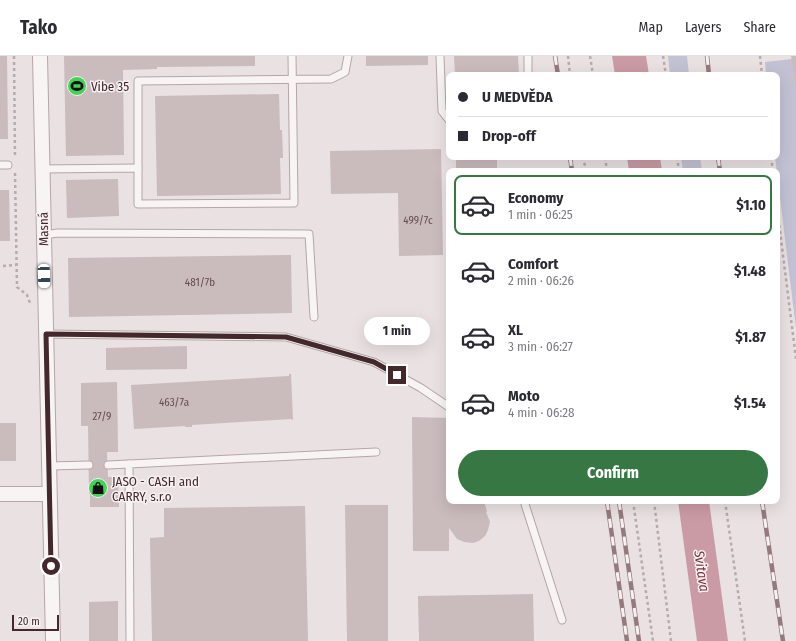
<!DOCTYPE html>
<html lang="en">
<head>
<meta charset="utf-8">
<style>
  body { margin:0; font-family:"Fira Sans Condensed",sans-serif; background:#f2f2f3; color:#2b2b33; height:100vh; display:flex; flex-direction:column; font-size:15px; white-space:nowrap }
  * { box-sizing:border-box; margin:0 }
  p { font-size:13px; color:#7c7c81 }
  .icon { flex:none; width:22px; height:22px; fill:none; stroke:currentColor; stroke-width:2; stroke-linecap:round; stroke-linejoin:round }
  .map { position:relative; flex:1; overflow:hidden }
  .drawer { position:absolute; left:446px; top:112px; width:334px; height:336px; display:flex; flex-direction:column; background:#fff; border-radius:8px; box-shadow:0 4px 16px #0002 }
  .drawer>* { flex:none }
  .guide { position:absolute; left:446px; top:16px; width:334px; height:88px; border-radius:8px; box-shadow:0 4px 16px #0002; display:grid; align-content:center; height:88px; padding:0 12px; background:#fff }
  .scale { position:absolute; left:12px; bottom:10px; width:47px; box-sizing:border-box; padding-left:4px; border:2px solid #43292b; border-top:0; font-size:11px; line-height:14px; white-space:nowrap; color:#43292b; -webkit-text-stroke:3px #f7f1f2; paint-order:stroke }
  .end { position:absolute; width:18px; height:18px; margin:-9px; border:5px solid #43292b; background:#fff; box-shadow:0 0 0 2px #fff }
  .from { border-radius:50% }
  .bubble { position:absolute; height:28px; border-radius:14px; background:#fff; box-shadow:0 4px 16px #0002; font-size:13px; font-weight:700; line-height:28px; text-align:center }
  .car { position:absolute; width:12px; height:24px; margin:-12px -6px; border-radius:5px; box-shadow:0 0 3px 1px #0007; background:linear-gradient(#fff 24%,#345 0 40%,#fff 0 76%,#345 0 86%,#fff 0) }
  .guide b { display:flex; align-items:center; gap:14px; height:38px; font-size:15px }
  .guide b+b { border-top:1px solid #e1e1e2 }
  .guide i { width:10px; height:10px; background:#2b2b33 }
  ul { padding:7px 0 0; list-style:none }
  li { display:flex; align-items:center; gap:12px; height:60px; margin:0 8px 6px; padding:0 4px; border:2px solid transparent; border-radius:8px }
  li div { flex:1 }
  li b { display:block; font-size:15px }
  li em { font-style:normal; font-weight:700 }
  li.on { border-color:#367743 }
  li>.icon { width:36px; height:36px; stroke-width:1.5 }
  .cta { display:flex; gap:8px; margin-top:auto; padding:8px 12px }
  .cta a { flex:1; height:46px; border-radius:24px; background:#367743; color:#fff; font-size:16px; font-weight:700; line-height:46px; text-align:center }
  header { display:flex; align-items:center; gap:24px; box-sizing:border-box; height:56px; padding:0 20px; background:#fff; border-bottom:1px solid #e1e1e2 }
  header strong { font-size:19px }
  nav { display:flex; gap:22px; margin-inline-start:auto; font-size:14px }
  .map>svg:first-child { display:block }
  .green { fill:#c3c2d4 }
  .water { fill:#cb9ba5 }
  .building { fill:#cabbbc }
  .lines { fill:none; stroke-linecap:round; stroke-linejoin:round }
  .lane-casing { stroke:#b5a6a7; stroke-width:9 }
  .street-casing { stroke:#b5a6a7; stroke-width:16 }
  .path { stroke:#b7abac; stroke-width:2.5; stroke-dasharray:3 3; stroke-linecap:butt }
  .lane { stroke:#f8f4f4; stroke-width:7 }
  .street { stroke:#f8f4f4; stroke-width:14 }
  .rail-casing { stroke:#947a7c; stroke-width:4.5 }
  .rail { stroke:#f7f1f2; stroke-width:3; stroke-dasharray:9; stroke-linecap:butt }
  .route { stroke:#43292b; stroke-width:5 }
  .labels { text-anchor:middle; stroke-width:3; stroke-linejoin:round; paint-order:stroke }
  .number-label { font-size:11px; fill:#654e4f }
  .poi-label { font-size:13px; fill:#43292b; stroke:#f7f1f2; text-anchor:start }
  .street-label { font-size:13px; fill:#43292b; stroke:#f7f1f2 }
  .water-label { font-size:14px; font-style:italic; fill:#78313c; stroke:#f7f1f2 }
</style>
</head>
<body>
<header>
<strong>Tako</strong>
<nav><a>Map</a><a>Layers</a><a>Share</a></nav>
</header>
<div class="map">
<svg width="796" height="585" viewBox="0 0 796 585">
  <rect width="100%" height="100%" fill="#eae1e2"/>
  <g class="green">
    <polygon points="668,0 687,0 689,19 670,19"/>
    <polygon points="792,3 795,30 796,30 796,273 775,101 777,101 777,19 766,19 765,6"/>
    <polygon points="681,101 700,101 702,115 683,115"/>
  </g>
  <g class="water">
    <polygon points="612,0 646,0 649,19 615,19"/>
    <polygon points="627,101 660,101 662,115 629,115"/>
    <polygon points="678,445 709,445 728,585 697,585"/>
  </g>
  <g class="building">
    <polygon points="0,0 7,0 8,83 0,83"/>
    <polygon points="64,0 255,0 255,10 157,11 157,13 123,14 124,99 66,100"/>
    <polygon points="366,0 428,0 428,9 366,10"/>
    <polygon points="454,0 518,0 519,19 455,19"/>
    <polygon points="791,0 796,0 796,30 795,30"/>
    <polygon points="279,38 280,74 282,74 283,102 280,102 281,138 157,140 155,40"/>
    <polygon points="441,93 443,199 399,200 398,137 331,138 330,95"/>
    <rect x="456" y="101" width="41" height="14"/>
    <polygon points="118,123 119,160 67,162 66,124"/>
    <polygon points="0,134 9,134 10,185 0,185"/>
    <polygon points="291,199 292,257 69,261 68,202"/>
    <polygon points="187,290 187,313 106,314 106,292"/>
    <polygon points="289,318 291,318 293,364 291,363 192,369 192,371 185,371 185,370 134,373 131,329 289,320"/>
    <polygon points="117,326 118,396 107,396 108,421 118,421 119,451 90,451 90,438 89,438 88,370 81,370 81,327"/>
    <polygon points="412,361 449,362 449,445 484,445 487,456 486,456 490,466 488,474 485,480 479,485 473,487 464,486 457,483 449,472 449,495 413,495"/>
    <rect x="0" y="367" width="16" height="38"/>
    <polygon points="345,449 388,449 388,585 347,585"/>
    <polygon points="305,450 308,585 152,585 150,482 164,481 164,452"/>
    <polygon points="533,538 534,585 419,585 418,540"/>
    <polygon points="118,545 118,585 89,585 89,546"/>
  </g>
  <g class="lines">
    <g class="lane-casing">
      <g id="lane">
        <polyline points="440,0 442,55 449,64"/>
        <polyline points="528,0 528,19"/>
        <polyline points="0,109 8,109"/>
        <polyline points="138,112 138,25 331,23 345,16 348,0"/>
        <polyline points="42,113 138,112 138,148 294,147 292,0"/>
        <polyline points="43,179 58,177 309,178 314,261"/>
        <polyline points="46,278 286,281 374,306 421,332 449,351"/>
        <polyline points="108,409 129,408"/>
        <polyline points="49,410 89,409"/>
        <polyline points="524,445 562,564"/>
        <polyline points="130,585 129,408 376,396"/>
      </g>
    </g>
    <g class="street-casing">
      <g id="street">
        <polyline points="40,0 53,585"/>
        <polyline points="0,438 49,438"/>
      </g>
    </g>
    <g class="path">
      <polyline points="14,0 15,100"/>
      <polyline points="568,0 570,19"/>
      <polyline points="590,0 593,19"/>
      <polyline points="663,0 666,19"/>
      <polyline points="760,0 762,19"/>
      <polyline points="583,101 586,115"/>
      <polyline points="605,101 607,115"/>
      <polyline points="677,101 679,115"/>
      <polyline points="771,101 773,115"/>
      <polyline points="15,117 17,231 27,239 30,247"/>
      <polyline points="777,151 796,303"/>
      <polyline points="3,210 16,209"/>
      <polyline points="633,445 653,585"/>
      <polyline points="654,445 671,585"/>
      <polyline points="725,445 745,585"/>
    </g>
    <use href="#lane" class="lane"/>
    <use href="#street" class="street"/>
    <g class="rail-casing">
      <g id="rail">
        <polyline points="555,0 558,19"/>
        <polyline points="707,0 709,19"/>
        <polyline points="570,101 572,115"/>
        <polyline points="718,101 720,115"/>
        <polyline points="607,445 627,585"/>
        <polyline points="619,445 639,585"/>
        <polyline points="762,445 783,585"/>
      </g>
    </g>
    <use href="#rail" class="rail"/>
  </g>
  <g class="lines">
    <polyline class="route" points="51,510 46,278 286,281 374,306 397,319"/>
  </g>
  <defs>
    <g id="stadium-disc" transform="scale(1)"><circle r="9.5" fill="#43d357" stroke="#f7f1f2"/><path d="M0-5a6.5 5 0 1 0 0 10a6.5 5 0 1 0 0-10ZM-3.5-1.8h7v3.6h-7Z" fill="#111"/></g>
    <g id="shop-disc" transform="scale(1)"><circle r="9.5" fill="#43d357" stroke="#f7f1f2"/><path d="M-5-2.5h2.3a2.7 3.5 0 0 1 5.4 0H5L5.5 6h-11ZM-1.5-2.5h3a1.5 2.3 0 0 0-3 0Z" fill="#111"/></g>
  </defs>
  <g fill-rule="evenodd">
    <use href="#stadium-disc" x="77" y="30"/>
    <use href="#shop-disc" x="98" y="432"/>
  </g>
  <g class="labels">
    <g class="number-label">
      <text x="418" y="168">499/7c</text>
      <text x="200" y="230">481/7b</text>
      <text x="174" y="350">463/7a</text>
      <text x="102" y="364">27/9</text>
    </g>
    <g class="poi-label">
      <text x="91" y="35">Vibe 35</text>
      <text x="112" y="430">JASO - CASH and<tspan x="112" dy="15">CARRY, s.r.o</tspan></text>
    </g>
    <g class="street-label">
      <text transform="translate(43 173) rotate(-91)" y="5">Masná</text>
    </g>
    <g class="water-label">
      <text transform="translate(702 515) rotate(82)" y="5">Svitava</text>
    </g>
  </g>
</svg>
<div class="scale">20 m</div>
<i class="end from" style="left:51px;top:510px"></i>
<i class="end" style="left:397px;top:319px"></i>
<div class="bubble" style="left:364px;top:261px;width:66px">1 min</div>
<i class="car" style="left:44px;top:220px;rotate:178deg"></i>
<div class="guide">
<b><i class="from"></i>U MEDVĚDA</b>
<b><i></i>Drop-off</b>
</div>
<section class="drawer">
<ul>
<li class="on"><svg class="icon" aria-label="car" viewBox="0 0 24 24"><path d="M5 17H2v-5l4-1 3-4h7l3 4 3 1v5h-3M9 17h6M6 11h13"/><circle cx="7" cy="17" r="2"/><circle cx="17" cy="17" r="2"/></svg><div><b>Economy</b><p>1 min · 06:25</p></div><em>$1.10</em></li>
<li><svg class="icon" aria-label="car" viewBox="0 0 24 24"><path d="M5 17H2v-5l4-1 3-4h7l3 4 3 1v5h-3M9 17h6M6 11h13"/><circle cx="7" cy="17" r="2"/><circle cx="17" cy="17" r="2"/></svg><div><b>Comfort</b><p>2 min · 06:26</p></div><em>$1.48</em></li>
<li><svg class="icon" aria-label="car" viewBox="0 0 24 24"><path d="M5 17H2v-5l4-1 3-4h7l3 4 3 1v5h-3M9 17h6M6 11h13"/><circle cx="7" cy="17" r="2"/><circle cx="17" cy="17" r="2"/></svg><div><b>XL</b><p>3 min · 06:27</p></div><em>$1.87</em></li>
<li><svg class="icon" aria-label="car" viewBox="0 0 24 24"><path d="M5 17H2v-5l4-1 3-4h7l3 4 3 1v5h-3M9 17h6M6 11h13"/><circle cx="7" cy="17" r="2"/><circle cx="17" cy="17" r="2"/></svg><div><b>Moto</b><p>4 min · 06:28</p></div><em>$1.54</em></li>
</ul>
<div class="cta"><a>Confirm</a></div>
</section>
</div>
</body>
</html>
